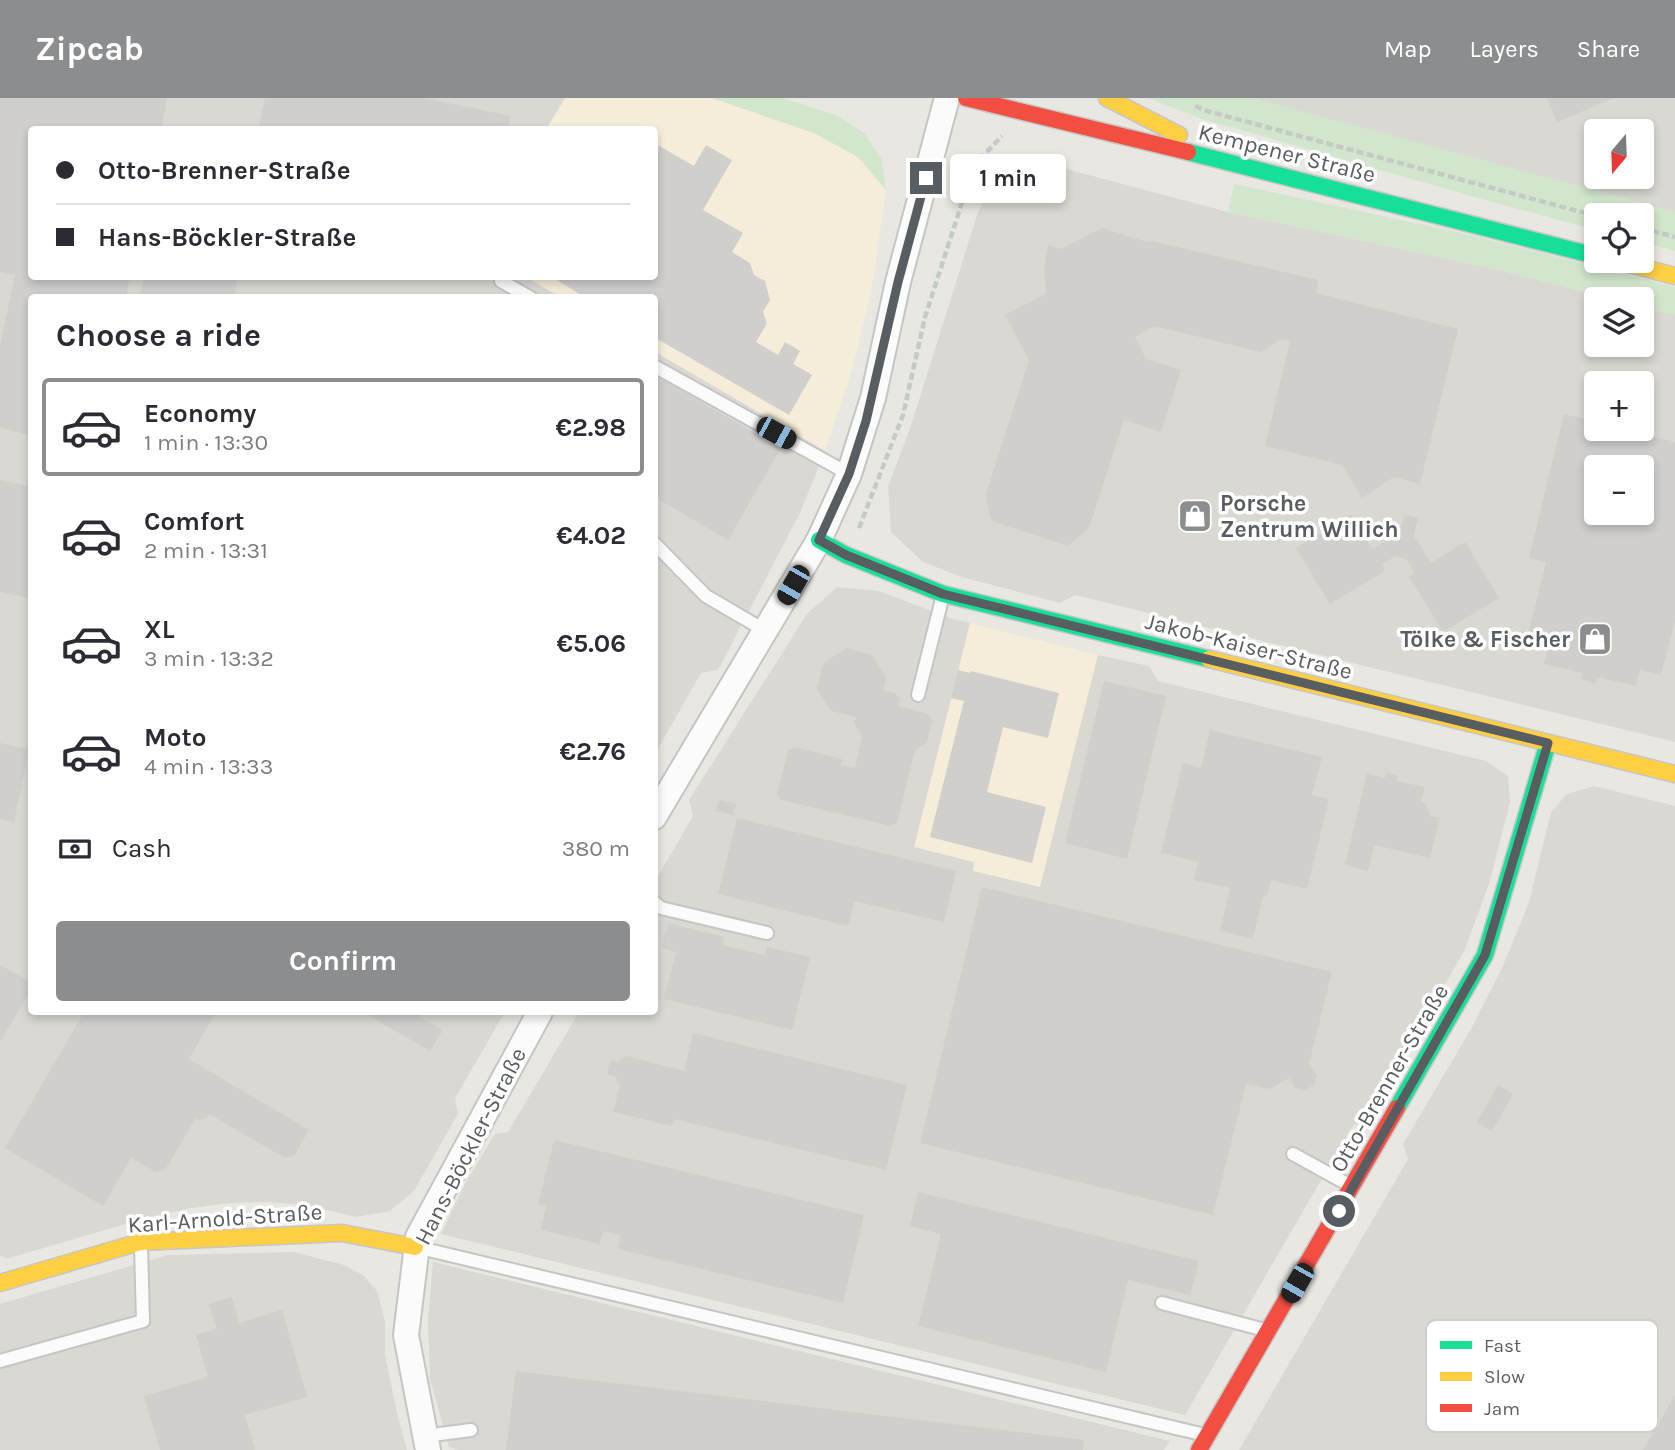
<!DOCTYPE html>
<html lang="en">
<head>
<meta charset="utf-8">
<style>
  body { margin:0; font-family:Karla,sans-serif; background:#f7f7f7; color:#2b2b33; height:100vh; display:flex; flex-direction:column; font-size:26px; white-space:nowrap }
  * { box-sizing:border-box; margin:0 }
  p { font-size:23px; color:#7c7c81 }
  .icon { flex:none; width:38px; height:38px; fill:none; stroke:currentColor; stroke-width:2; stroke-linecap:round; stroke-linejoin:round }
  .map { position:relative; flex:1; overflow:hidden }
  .details { position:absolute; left:28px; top:196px; width:630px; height:721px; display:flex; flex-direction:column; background:#fff; border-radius:7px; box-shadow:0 4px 10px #0003 }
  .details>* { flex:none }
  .banner { position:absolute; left:28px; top:28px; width:630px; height:154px; border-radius:7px; box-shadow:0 4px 10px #0003; display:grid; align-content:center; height:154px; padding:0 28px; background:#fff }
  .needle { width:46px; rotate:199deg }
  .buttons { position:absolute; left:1584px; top:21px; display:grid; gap:14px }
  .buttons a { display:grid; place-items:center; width:70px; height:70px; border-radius:7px; background:#fff; box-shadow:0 4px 10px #0003; font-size:35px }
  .end { position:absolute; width:32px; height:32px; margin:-16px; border:9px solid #585d61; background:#fff; box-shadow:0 0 0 4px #fff }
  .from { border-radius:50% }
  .bubble { position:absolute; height:49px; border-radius:7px; background:#fff; box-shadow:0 4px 10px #0003; font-size:23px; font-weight:700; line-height:49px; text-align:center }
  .car { position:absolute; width:21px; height:42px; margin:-21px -10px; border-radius:9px; box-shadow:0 0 5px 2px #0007; background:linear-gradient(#222 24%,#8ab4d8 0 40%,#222 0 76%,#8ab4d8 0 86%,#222 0) }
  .banner b { display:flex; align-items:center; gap:24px; height:66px; font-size:26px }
  .banner b+b { border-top:2px solid #e1e1e2 }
  .banner i { width:18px; height:18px; background:#2b2b33 }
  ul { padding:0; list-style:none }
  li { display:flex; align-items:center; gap:21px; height:98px; margin:0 14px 10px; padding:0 14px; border:4px solid transparent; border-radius:7px }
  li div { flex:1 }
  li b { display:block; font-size:26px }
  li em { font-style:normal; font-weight:700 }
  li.current { border-color:#8b8d8e }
  li>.icon { width:63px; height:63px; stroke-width:1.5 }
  h2 { padding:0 28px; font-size:32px; line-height:84px }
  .pay { display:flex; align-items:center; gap:18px; height:77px; padding:0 28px; font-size:26px }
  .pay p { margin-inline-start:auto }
  .action { display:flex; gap:14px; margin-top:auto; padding:14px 28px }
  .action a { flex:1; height:80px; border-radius:7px; background:#8b8d8e; color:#fff; font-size:28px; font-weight:700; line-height:80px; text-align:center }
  header { display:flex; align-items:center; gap:42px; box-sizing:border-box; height:98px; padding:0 35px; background:#8b8d8e; color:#fff }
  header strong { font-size:33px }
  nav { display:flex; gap:38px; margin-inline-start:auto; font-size:24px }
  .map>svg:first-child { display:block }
  .commercial { fill:#f5ecd9 }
  .industrial { fill:#dad8d3; fill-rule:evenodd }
  .green { fill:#d1e6cc }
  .building { fill:#d0cfcc; fill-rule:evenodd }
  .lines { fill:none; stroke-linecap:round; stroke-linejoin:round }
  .lane-casing { stroke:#c5c5c5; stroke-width:16 }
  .street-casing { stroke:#c5c5c5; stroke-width:28 }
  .fast-casing { stroke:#c6c6c6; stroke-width:19 }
  .slow-casing { stroke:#c6c6c6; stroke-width:19 }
  .jam-casing { stroke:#c6c6c6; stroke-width:19 }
  .path { stroke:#c4cac6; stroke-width:4.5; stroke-dasharray:7 3.5; stroke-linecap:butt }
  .lane { stroke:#fcfbfb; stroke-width:12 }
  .street { stroke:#fcfbfb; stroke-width:24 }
  .fast { stroke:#16e098; stroke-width:16 }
  .slow { stroke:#ffcf43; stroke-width:16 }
  .jam { stroke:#f24e42; stroke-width:16 }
  .route { stroke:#585d61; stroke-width:9 }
  .labels { text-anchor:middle; stroke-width:7; stroke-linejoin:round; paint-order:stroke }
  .street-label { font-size:23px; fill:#585d61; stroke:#fff }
  .poi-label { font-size:23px; font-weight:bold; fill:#585d61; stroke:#fff; text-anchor:start }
  .key { fill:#fff; stroke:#cdced0; stroke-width:2 }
  .key-label { font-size:19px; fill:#585d61 }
</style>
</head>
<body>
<header>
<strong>Zipcab</strong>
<nav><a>Map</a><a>Layers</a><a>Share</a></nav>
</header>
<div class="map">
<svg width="1675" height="1352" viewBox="0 0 1675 1352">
  <rect width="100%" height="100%" fill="#e9e7e2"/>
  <g class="commercial">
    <polygon points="565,0 712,0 814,35 858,59 886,92 871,195 852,272 825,353 655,254 654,200 560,199 524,179 654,178 654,32 546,31"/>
    <polygon points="970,525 1098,557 1040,790 973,773 974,765 914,749"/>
  </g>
  <g class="industrial">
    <polygon points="0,0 565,0 546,31 32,32 32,178 524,178 560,199 32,200 32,914 505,914 455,1000 458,1016 414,1093 390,1113 356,1119 307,1107 266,1104 230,1105 192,1110 153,1118 6,1161 0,1157"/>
    <path d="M1252 0H1675V114L1345 26ZM1596 33H1642V79H1596Z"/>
    <path d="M1040 64 1228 114 1495 171 1612 201H1596V247H1642V209L1675 217V644L1075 497 1060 505 962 479 923 464 891 434 888 388 910 331 977 117 990 87 1012 66ZM1596 285H1642V331H1596ZM1596 369H1642V415H1596Z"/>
    <polygon points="655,254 825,353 800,415 718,572 701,575 655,656"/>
    <polygon points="837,489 879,493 950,520 970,525 914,749 974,764 973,773 1040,789 1098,557 1149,568 1158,583 1486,663 1508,678 1510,704 1489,786 1465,851 1369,1024 1353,1027 1185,1317 441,1136 465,1086 495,1036 508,1034 579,914 654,914 655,783 693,718 689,702 807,516"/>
    <polygon points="1594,688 1675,708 1675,1352 1239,1352 1408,1061 1403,1046 1471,931 1503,868 1529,804 1551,714 1567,696"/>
    <polygon points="294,1154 344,1167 363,1177 377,1193 385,1223 385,1257 398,1319 407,1352 0,1352 0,1206 168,1157"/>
    <polygon points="433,1164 1170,1343 1164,1352 457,1352 449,1349 430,1281 428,1223"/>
  </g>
  <g class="green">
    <polygon points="712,0 782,0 836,17 864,35 881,60 886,92 858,59 814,35"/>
    <polygon points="1148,0 1252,0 1675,114 1675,153 1642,144 1642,117 1596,117 1596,132 1478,100 1202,21"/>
    <polygon points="1234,86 1466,136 1675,189 1675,217 1642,209 1642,201 1612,201 1495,171 1228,114"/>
  </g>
  <g class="building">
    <polygon points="0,0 167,0 161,32 32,32 32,178 130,178 126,200 32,200 32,337 0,330 0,247 15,177 0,174"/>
    <polygon points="265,0 424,0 511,18 508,32 258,32"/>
    <polygon points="1547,0 1614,0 1557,24"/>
    <polygon points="654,45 694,68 706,47 732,62 703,112 743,135 732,154 750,165 754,177 765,183 770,202 763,214 767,225 756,244 778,257 785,244 800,253 793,266 812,277 789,317 654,239 654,200 586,200 550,178 654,178"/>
    <polygon points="1102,130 1147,144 1152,143 1318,182 1316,195 1458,231 1420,386 1394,379 1362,400 1342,367 1265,348 1290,243 1282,241 1261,254 1154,228 1135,239 1146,261 1181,272 1161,334 1124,322 1089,430 1068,448 991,423 986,396 1029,262 1005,217 1046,196 1044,170 1048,147 1061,151"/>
    <polygon points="144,178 238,178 234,200 140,200"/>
    <polygon points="654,277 781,350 728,442 654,399"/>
    <path d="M1564 316 1596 324V331H1622L1675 344V523L1661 577 1640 572 1636 588 1597 579 1596 586 1581 581 1583 575 1544 566 1548 549 1526 544 1546 464 1529 460ZM1596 369H1642V415H1596Z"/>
    <polygon points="0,382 32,389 32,501 0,494"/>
    <polygon points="1351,417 1372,451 1400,434 1404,417 1418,420 1414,438 1431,465 1465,444 1499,500 1443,534 1409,478 1415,475 1406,461 1396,458 1382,466 1385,473 1330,506 1296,450"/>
    <polygon points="847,550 872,557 886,580 883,592 896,596 900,602 898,608 928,616 932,622 927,644 915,652 897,725 891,728 781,702 777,696 788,653 794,649 842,661 841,667 855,670 862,638 854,625 856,619 831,613 817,591 823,565"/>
    <polygon points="958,572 970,575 971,573 1059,595 1048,640 1003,629 987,694 1046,709 1032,765 930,739 964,603 951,600"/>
    <polygon points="1104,583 1166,598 1127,761 1065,745"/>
    <polygon points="1210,632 1322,659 1312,697 1329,701 1307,791 1271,782 1267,799 1263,798 1253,841 1220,833 1230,790 1194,782 1198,764 1161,755 1183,665 1201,670"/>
    <polygon points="0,645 29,651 14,724 0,721"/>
    <polygon points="1367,675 1385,680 1386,675 1398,678 1397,683 1425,689 1421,704 1424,705 1430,715 1429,718 1440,720 1430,760 1374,747 1368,773 1345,767"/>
    <polygon points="719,702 736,706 733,717 716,713"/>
    <polygon points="737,720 956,773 944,824 854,803 848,828 718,796"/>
    <polygon points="982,789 1332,874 1309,966 1317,978 1314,987 1304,993 1295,990 1289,980 1270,991 1246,986 1213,1117 920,1045"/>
    <polygon points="668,825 724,839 722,847 765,857 767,849 810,859 792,932 664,901 676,854 662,850"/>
    <polygon points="0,867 32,885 32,890 0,944"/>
    <polygon points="84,914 216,914 189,961 309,1032 294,1058 285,1060 209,1016 208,1019 199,1022 196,1020 165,1072 156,1074 131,1060 103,1108 5,1050"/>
    <polygon points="363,914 422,914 419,919 443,932 430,953"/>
    <polygon points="693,935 907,987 886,1072 674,1021 672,1028 613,1014 620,987 615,978 607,976 610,962 618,964 626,958 684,973"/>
    <polygon points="1498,987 1513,996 1492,1033 1477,1024"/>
    <polygon points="554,1042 864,1117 843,1205 618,1151 621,1137 603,1133 600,1146 541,1132 546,1108 538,1106"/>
    <polygon points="918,1094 1199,1163 1190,1197 1128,1182 1106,1274 918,1228 941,1136 910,1128"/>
    <polygon points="232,1199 239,1225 282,1212 307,1299 245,1317 255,1352 160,1352 144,1298 208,1279 196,1237 217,1231 209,1206"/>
    <polygon points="516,1273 1084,1342 1083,1352 506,1352"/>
    <polygon points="1675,1297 1675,1352 1643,1352"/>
  </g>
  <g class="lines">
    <g class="lane-casing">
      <g id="lane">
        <polyline points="501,183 531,200"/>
        <polyline points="654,268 849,376"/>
        <polyline points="654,445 706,498 766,533"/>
        <polyline points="918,597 943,497"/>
        <polyline points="654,804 661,810 767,835"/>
        <polyline points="1293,1056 1349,1087"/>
        <polyline points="416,1149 1205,1337"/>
        <polyline points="1162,1205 1265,1232"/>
        <polyline points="0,1263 143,1223 141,1148"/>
        <polyline points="424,1338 471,1332"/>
      </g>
    </g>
    <g class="street-casing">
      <g id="street">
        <polyline points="654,719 819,442 849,376 873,300 898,184 947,0"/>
        <polyline points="428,1352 406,1237 418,1139 540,914"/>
      </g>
    </g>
    <g class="fast-casing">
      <g id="fast">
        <polyline points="1188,54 1596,158"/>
        <polyline points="819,442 846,457 943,496 1209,561"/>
        <polyline points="1397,1010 1485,857 1548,645"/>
      </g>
    </g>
    <g class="slow-casing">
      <g id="slow">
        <polyline points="1107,0 1179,37"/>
        <polyline points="1617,163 1675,178"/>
        <polyline points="1209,561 1675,676"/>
        <polyline points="0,1185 140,1144 342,1135 415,1149"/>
      </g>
    </g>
    <g class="jam-casing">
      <g id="jam">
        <polyline points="966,0 1188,54"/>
        <polyline points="1199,1352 1397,1010"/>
      </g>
    </g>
    <g class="path">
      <polyline points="1195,8 1207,13 1596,118"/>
      <polyline points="1642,130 1675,139"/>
      <polyline points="859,430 903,317 925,219 968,86 980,61 1002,38"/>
    </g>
    <use href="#lane" class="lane"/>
    <use href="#street" class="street"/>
    <use href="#fast" class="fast"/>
    <use href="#slow" class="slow"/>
    <use href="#jam" class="jam"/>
  </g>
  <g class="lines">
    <polyline class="route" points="926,80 898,184 866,323 849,376 819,442 846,457 943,496 1548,645 1485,857 1339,1113"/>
  </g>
  <defs>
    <g id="shop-square" transform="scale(1.75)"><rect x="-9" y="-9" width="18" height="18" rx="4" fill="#8b8d8e" stroke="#fff"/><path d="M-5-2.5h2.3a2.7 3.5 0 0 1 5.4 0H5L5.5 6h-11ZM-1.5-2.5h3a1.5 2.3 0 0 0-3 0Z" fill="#fff"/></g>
  </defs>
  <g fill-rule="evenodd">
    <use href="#shop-square" x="1195" y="418"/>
    <use href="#shop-square" x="1595" y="541"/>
  </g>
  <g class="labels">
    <g class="street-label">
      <text transform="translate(1287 55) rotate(14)" y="8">Kempener Straße</text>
      <text transform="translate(1249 548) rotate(14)" y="8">Jakob-Kaiser-Straße</text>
      <text transform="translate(1389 980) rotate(-60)" y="8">Otto-Brenner-Straße</text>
      <text transform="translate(470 1048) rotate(-63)" y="8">Hans-Böckler-Straße</text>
      <text transform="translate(225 1120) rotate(-4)" y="8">Karl-Arnold-Straße</text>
    </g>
    <g class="poi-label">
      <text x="1220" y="413">Porsche<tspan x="1220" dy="26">Zentrum Willich</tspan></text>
      <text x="1570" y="549" text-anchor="end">Tölke &amp; Fischer</text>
    </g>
  </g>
  <rect x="1426" y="1222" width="232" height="112" rx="10" class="key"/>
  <rect x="1440" y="1243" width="32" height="8" fill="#16e098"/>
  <rect x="1440" y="1274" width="32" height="9" fill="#ffcf43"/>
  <rect x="1440" y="1306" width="32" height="8" fill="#f24e42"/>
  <g class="key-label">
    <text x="1484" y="1254">Fast</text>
    <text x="1484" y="1285">Slow</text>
    <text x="1484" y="1317">Jam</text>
  </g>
</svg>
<div class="buttons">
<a><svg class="needle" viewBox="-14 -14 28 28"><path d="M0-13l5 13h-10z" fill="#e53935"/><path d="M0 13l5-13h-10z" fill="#7c7c81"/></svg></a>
<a><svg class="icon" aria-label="locate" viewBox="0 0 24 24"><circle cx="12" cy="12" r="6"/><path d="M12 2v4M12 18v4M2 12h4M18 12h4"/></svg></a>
<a><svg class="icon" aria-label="layers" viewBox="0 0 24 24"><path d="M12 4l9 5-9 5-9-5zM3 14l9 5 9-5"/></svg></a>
<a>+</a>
<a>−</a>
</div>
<i class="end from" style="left:1339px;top:1113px"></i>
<i class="end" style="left:926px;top:80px"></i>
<div class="bubble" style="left:950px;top:56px;width:116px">1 min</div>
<i class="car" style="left:776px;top:335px;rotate:119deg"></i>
<i class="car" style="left:793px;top:487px;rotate:210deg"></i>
<i class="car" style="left:1297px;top:1185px;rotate:210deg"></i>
<div class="banner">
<b><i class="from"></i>Otto-Brenner-Straße</b>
<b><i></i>Hans-Böckler-Straße</b>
</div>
<section class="details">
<h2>Choose a ride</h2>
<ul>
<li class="current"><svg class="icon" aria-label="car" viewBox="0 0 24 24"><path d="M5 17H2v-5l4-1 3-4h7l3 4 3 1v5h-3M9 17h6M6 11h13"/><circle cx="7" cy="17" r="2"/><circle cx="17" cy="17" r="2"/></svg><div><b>Economy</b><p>1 min · 13:30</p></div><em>€2.98</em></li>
<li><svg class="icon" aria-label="car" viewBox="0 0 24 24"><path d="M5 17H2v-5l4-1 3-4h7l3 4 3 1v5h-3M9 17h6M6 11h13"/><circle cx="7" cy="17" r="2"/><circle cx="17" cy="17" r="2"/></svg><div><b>Comfort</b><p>2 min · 13:31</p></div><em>€4.02</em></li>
<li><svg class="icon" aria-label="car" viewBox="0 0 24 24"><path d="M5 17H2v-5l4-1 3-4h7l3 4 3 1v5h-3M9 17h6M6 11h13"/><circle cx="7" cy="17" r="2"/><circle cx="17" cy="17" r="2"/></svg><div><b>XL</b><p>3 min · 13:32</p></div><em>€5.06</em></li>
<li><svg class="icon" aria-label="car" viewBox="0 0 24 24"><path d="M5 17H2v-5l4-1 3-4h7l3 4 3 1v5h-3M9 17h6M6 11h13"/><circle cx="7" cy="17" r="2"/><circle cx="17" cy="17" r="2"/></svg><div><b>Moto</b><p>4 min · 13:33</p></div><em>€2.76</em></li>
</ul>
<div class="pay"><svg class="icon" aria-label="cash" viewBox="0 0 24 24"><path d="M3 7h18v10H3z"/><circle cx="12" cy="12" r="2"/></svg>Cash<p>380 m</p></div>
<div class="action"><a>Confirm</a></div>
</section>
</div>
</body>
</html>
